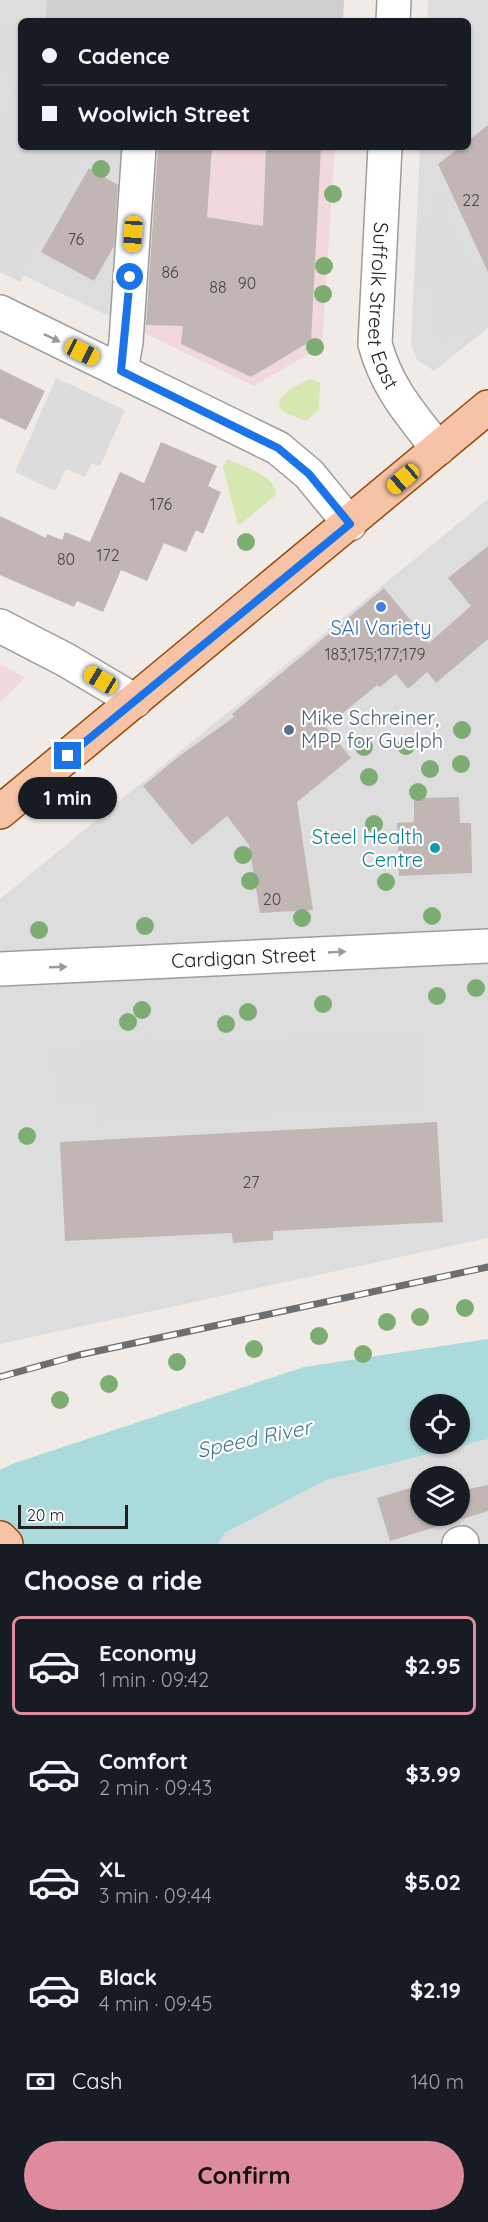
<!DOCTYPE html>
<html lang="en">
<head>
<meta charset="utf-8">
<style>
  body { margin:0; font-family:Quicksand,sans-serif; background:#20242c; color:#f1f3f6; height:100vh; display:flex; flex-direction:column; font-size:22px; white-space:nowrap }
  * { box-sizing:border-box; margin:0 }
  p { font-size:20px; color:#9ea1a6 }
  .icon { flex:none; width:33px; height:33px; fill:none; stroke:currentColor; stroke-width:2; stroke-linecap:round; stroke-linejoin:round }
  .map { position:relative; height:1544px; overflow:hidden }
  .panel { display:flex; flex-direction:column; background:#171b24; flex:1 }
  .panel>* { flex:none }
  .guide { position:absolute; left:18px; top:18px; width:453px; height:132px; border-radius:9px; box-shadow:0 2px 4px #0004; display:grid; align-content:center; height:132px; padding:0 24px; background:#171b24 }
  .tools { position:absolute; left:410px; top:1394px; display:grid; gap:12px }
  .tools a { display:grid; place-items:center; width:60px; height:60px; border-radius:50%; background:#171b24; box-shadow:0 2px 4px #0004; font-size:30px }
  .scale { position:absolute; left:18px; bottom:15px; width:110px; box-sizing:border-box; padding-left:6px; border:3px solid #202020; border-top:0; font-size:16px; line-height:21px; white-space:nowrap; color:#202020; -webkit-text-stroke:4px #fff; paint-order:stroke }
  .end { position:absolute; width:27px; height:27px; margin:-14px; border:8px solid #1a73e8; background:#fff; box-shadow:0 0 0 3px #fff }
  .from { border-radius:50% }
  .bubble { position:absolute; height:42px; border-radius:21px; background:#171b24; box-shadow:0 2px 4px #0004; font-size:20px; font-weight:800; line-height:42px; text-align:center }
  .car { position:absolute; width:18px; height:36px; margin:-18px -9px; border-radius:8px; box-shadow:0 0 4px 2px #0007; background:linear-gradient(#f5c518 24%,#345 0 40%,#f5c518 0 76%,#345 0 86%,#f5c518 0) }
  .guide b { display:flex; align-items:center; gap:21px; height:57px; font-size:22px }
  .guide b+b { border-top:2px solid #363941 }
  .guide i { width:15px; height:15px; background:#f1f3f6 }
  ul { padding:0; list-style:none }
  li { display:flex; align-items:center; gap:18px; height:99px; margin:0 12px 9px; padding:0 12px; border:3px solid transparent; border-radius:9px }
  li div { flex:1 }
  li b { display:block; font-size:22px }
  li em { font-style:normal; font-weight:800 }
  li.on { border-color:#dd8b9d }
  li>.icon { width:54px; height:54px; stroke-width:1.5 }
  h2 { padding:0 24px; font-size:27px; line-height:72px }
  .pay { display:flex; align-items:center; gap:15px; height:66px; padding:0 24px; font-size:22px }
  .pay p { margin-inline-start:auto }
  .button { display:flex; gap:12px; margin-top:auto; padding:12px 24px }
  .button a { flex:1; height:69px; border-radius:36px; background:#dd8b9d; color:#111; font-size:24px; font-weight:800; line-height:69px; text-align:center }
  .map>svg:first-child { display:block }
  .residential { fill:#deddde; fill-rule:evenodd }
  .commercial { fill:#f0d8dc }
  .religious { fill:#cecece }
  .grass { fill:#d7e7b1 }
  .parking { fill:#dcdcdc }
  .water { fill:#aadadb; fill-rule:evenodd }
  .building { fill:#c1b6b4 }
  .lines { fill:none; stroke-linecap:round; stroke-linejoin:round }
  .minor-casing { stroke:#9d9d9d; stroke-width:36 }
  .major-casing { stroke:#944908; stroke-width:36 }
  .minor { stroke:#fff; stroke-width:33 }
  .major { stroke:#f7c3a6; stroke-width:33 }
  .rail-casing { stroke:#6e6e6e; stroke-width:7 }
  .rail { stroke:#fff; stroke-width:4.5; stroke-dasharray:14; stroke-linecap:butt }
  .tree { fill:#7dad72 }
  .oneway { fill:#9b9b9b }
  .route { stroke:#1a73e8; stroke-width:8 }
  .shop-dot { fill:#3f7fe0; stroke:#fff; stroke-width:2 }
  .service-dot { fill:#5c6f8a; stroke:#fff; stroke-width:2 }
  .culture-dot { fill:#0f9aa8; stroke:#fff; stroke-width:2 }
  .labels { text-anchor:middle; stroke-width:4.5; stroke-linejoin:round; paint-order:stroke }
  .number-label { font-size:16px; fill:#484645 }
  .street-label { font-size:20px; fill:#202020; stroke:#fff }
  .shop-label { font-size:20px; fill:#366cbe; stroke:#fff }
  .service-label { font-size:20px; fill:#4e5e75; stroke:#fff; text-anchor:start }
  .culture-label { font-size:20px; fill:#0d838f; stroke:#fff; text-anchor:end }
  .water-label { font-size:21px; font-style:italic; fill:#44778d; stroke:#fff }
</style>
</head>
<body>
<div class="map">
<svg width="488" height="1544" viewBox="0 0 488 1544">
  <rect width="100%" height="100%" fill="#f0ebe7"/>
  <g class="residential">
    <polygon points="0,0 47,0 45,21 21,21 21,147 130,147 117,320 0,264"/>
    <polygon points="428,0 488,0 488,328 434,371 417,360 411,344 420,147 468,147 468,21 427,21"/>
    <polygon points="488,499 488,1238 0,1344 0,899"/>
    <path d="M488 1439V1544H218L225 1533 326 1480ZM420 1476H459V1515H420Z"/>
  </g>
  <g class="commercial">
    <polygon points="130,147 335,147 322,346 254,386 117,320"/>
    <polygon points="0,664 25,678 0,702"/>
  </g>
  <polygon class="religious" points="47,0 344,0 343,21 45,21"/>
  <g class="grass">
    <polygon points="309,379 320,382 319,410 306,421 286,413 279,408 280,399 289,390"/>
    <path d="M227 459C243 467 276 475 276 495L238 526 223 467Z"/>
  </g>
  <g class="parking">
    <polygon points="0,26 19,33 0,83"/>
    <polygon points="21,75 21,147 124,147 122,177 86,157 20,282 0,272 0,121"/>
    <polygon points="435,190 450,191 449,215 472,267 488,261 488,326 463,345 457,333 441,344 428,326 430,290 426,287 416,289 420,216 432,219"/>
    <polygon points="56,378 125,410 100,466 92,463 85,477 66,469 55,491 15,472"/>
    <polygon points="424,1030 429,1109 96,1125 96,1105 54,1108 50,1047 155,1034 156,1041"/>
  </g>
  <path class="water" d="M488 1339V1439L326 1480 225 1533 218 1544H0V1470L12 1464 304 1367ZM420 1404H459V1443H420Z"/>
  <g class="building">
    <polygon points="488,125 488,272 438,164 460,147 468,147 468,141"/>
    <polygon points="158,147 212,147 207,217 263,226 266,147 321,147 311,341 251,377 181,344 183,326 146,325"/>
    <polygon points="89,168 118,185 114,246 94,281 41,252"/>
    <polygon points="0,369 45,391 26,430 0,418"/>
    <polygon points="161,442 217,466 208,486 221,492 203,534 196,530 186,552 164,543 147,581 121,570 103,612 77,601 74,607 0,575 0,516 46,538 47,534 62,540 65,532 90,542 120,472 144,483"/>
    <polygon points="488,546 488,639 436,683 427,672 408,689 396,674 380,687 377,685 326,727 351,758 297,802 313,910 260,913 249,845 227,816 192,845 143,786 178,757 234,717 232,714 384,588 429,643 471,606 448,578"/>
    <polygon points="459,797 460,823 471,823 472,873 399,876 397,823 414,822 414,798"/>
    <polygon points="437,1122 443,1222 273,1231 273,1240 233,1243 232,1233 65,1241 60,1142"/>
    <polygon points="420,1485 420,1515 459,1515 459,1491 488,1485 488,1511 390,1541 377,1498"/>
  </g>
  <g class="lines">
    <g class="minor-casing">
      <g id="minor">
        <polyline points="393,21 394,0"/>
        <path id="s1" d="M385 147 375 344C387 388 410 413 438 449"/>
        <polyline points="0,312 278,448 309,474 350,524"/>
        <polyline points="121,371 126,342 139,147"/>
        <polyline points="0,626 66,660 135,701"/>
        <path id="s2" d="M0 969 488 946"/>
        <polyline points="459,1544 462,1543"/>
      </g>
    </g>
    <g class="major-casing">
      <g id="major">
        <polyline points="0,812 488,407"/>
        <polyline points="0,1538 6,1544"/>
      </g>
    </g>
    <use href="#minor" class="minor"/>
    <use href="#major" class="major"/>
    <g class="rail-casing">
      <polyline id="rail" points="0,1377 79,1355 488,1267"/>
    </g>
    <use href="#rail" class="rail"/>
  </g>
  <g class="tree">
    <circle cx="101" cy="169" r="9"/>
    <circle cx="333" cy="194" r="9"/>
    <circle cx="324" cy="266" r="9"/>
    <circle cx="323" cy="294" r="9"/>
    <circle cx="315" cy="347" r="9"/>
    <circle cx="246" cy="542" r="9"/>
    <circle cx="462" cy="730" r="9"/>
    <circle cx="406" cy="746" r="9"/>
    <circle cx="364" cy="747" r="9"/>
    <circle cx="461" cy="764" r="9"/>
    <circle cx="430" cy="769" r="9"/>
    <circle cx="369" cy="777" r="9"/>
    <circle cx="418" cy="792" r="9"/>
    <circle cx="374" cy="824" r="9"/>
    <circle cx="243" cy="855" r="9"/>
    <circle cx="250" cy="881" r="9"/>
    <circle cx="386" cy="882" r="9"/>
    <circle cx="432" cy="916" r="9"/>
    <circle cx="302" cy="918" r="9"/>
    <circle cx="145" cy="926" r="9"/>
    <circle cx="39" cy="930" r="9"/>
    <circle cx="476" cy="988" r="9"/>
    <circle cx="437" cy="996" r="9"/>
    <circle cx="323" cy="1004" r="9"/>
    <circle cx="142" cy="1010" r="9"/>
    <circle cx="248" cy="1012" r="9"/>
    <circle cx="128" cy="1022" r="9"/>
    <circle cx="226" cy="1024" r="9"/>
    <circle cx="27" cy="1136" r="9"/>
    <circle cx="465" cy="1308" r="9"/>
    <circle cx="420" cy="1317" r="9"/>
    <circle cx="387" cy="1322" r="9"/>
    <circle cx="319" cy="1336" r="9"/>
    <circle cx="254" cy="1349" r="9"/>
    <circle cx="363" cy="1354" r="9"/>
    <circle cx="177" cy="1362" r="9"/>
    <circle cx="109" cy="1384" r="9"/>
    <circle cx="60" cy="1400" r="9"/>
  </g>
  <defs><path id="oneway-solid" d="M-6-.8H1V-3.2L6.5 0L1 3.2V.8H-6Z" transform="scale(1.5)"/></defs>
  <g class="oneway">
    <use href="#oneway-solid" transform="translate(52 338) rotate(26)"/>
    <use href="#oneway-solid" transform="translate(337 952) rotate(-3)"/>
    <use href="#oneway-solid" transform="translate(58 967) rotate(-2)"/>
  </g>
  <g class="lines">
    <polyline class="route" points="68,756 350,524 309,474 278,448 121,371 130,277"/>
  </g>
  <circle class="shop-dot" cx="381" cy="607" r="6"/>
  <circle class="service-dot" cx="289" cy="730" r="6"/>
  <circle class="culture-dot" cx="435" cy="848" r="6"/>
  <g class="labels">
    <g class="number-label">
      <text x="471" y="206">22</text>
      <text x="76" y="245">76</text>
      <text x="170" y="278">86</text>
      <text x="247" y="289">90</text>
      <text x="218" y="293">88</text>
      <text x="161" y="510">176</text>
      <text x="108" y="561">172</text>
      <text x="66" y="565">80</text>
      <text x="375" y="660">183;175;177;179</text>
      <text x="272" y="905">20</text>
      <text x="251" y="1188">27</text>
    </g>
    <g class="street-label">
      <text dy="7" stroke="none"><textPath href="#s1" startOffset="160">Suffolk Street East</textPath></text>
      <text dy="7" stroke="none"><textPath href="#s2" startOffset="244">Cardigan Street</textPath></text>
    </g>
    <g class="shop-label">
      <text x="381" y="635">SAI Variety</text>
    </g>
    <g class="service-label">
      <text x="301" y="725">Mike Schreiner,<tspan x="301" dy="23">MPP for Guelph</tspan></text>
    </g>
    <g class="culture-label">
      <text x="423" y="844">Steel Health<tspan x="423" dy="23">Centre</tspan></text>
    </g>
    <g class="water-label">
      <text transform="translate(254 1439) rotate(-12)" y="7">Speed River</text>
    </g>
  </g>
</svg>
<div class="tools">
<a><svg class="icon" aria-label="locate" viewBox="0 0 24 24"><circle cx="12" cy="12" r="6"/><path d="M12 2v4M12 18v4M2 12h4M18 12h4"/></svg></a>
<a><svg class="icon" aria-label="layers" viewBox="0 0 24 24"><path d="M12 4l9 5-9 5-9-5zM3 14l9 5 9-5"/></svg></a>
</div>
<div class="scale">20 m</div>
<i class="end from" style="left:130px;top:277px"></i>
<i class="end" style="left:68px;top:756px"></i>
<div class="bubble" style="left:18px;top:777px;width:99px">1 min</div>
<i class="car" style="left:133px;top:234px;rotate:184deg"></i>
<i class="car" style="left:82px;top:352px;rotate:116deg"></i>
<i class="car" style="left:403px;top:479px;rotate:229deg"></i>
<i class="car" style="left:101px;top:680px;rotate:301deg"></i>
<div class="guide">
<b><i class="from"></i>Cadence</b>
<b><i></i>Woolwich Street</b>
</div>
</div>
<section class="panel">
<h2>Choose a ride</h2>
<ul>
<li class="on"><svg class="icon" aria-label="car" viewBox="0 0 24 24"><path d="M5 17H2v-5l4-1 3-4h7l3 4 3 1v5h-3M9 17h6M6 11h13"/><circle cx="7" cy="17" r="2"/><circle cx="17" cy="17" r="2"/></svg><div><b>Economy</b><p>1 min · 09:42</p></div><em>$2.95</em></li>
<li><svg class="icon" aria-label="car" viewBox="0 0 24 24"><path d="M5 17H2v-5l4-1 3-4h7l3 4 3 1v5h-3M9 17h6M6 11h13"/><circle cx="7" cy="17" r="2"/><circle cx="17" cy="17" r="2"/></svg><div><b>Comfort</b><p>2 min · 09:43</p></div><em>$3.99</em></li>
<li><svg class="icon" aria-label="car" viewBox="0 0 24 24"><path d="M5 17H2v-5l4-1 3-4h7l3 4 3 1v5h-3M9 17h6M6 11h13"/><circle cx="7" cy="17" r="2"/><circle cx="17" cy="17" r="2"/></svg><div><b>XL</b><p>3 min · 09:44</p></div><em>$5.02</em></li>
<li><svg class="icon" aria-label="car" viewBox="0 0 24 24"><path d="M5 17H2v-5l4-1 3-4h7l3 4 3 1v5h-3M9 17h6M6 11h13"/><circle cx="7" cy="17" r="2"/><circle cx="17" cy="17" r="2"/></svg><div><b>Black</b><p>4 min · 09:45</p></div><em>$2.19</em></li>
</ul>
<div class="pay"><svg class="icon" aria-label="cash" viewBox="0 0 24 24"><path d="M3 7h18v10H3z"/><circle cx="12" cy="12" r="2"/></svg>Cash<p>140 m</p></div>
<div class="button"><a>Confirm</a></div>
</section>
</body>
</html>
